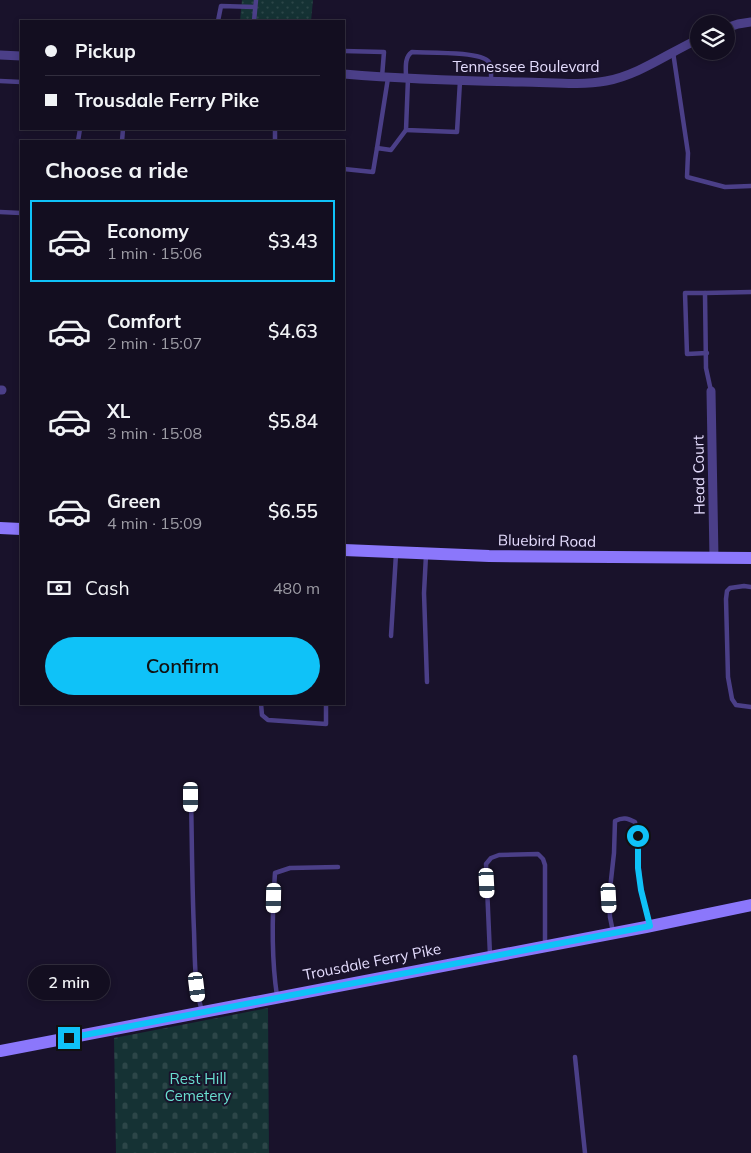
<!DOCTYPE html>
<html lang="en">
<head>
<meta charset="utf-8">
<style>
  body { margin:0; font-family:Mulish,sans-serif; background:#201c2d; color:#f1f3f6; height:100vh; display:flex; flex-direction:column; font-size:19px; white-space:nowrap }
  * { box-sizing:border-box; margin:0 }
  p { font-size:16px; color:#9d9ca5 }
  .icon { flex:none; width:28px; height:28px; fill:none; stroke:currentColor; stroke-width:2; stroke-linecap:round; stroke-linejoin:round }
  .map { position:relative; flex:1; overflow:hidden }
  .sheet { position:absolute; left:20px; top:140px; width:325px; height:565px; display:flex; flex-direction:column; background:#130e20; border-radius:0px; box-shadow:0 2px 8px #0003,0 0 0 1px #322e3e }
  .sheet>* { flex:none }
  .hud { position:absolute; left:20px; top:20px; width:325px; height:110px; border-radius:0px; box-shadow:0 2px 8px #0003,0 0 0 1px #322e3e; display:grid; align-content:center; height:110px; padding:0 25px; background:#130e20 }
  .tools { position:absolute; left:690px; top:15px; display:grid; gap:10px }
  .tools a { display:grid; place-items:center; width:45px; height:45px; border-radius:50%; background:#130e20; box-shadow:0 2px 8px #0003,0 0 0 1px #322e3e; font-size:25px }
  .end { position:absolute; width:22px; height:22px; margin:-11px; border:6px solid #0fc2f8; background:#111; box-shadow:0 0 0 2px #111 }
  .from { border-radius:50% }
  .bubble { position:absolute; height:35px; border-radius:18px; background:#130e20; box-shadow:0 2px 8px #0003,0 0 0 1px #322e3e; font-size:16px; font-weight:600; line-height:35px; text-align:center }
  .car { position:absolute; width:15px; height:30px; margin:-15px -8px; border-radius:6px; box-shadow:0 0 4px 1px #0007; background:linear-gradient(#fff 24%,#345 0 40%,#fff 0 76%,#345 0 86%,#fff 0) }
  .hud b { display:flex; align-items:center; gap:18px; height:48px; font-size:19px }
  .hud b+b { border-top:1px solid #322e3e }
  .hud i { width:12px; height:12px; background:#f1f3f6 }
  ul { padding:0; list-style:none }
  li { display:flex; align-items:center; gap:15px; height:82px; margin:0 10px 8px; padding:0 15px; border:2px solid transparent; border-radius:0px }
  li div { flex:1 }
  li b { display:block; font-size:19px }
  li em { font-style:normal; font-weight:600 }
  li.selected { border-color:#0fc2f8 }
  li>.icon { width:45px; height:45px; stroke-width:1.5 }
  h2 { padding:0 25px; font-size:22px; line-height:60px }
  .pay { display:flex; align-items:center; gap:12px; height:55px; padding:0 25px; font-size:19px }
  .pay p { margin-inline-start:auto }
  .button { display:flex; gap:10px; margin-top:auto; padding:10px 25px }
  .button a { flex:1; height:58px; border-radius:30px; background:#0fc2f8; color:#111; font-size:20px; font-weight:600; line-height:58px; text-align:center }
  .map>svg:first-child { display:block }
  .cemetery { fill:url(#cemetery-stones) }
  .park { fill:url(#park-dots) }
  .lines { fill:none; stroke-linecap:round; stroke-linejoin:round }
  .lane { stroke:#4b3f88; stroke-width:4.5 }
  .street { stroke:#4b3f88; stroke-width:9 }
  .secondary { stroke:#8b77fb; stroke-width:12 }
  .route { stroke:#0fc2f8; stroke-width:6 }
  .labels { text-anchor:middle; stroke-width:4; stroke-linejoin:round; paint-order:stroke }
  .street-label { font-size:15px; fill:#e5ddfe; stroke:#19122b }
  .park-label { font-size:15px; fill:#69decf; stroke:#19122b }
</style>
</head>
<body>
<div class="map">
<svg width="751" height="1153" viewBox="0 0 751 1153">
  <defs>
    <pattern id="cemetery-stones" width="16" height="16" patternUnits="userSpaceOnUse" patternTransform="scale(1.25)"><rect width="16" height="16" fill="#153234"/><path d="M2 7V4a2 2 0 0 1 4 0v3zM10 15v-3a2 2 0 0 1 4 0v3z" fill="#2c4648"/></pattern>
    <pattern id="park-dots" width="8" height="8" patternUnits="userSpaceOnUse" patternTransform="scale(1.25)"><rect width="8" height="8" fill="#153234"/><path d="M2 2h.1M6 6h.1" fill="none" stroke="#2c4648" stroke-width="1.8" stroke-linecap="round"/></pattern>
  </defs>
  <rect width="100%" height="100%" fill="#19122b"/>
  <polygon class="cemetery" points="268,1008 269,1153 116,1153 114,1038"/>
  <polygon class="park" points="242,0 313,0 311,21 240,21"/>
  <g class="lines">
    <g class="lane">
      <polyline points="218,21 221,6 255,7"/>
      <polyline points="254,21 256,0"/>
      <polyline points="344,51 384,52 382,77"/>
      <polyline points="673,52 688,153 687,177 725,187 751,186"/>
      <path d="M406 78C406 69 404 57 412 52 427 53 480 51 489 62 492 67 491 76 491 81"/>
      <polyline points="408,78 406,130 457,132 460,81"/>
      <polyline points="0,81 21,82"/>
      <polyline points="78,141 80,129"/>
      <polyline points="122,141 123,129"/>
      <polyline points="275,141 275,129"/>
      <polyline points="377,148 388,78"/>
      <polyline points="344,169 373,172 377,148 391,150 406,130"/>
      <polyline points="0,212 21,213"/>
      <polyline points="705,293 685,293 687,354 707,353"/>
      <polyline points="711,391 706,368 705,293 751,292"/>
      <polyline points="426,555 424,593 427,682"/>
      <polyline points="751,587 744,586 730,588 727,591 726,599 728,677 732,699 736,705 751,707"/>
      <polyline points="391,636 396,554"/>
      <polyline points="261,704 262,715 268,720 326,724 326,704"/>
      <path d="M191 797C192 842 192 886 194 931 195 957 194 985 202 1011"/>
      <path d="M613 932 610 917 609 898 614 853 615 821C623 817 627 818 635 822 638 838 637 853 639 870 640 889 644 906 650 925"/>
      <polyline points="490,955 486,864 491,858 499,855 538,854 543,859 545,865 545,945"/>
      <path d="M277 996C271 956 272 914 275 873L290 868 338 867"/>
      <polyline points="575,1057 585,1153"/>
    </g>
    <g class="street">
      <polyline points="726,28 738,24 751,22"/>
      <polyline points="0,55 21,56"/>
      <path d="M344 74C403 79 463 81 522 82 549 82 579 86 606 81 639 75 668 53 699 39"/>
      <polyline points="0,390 2,390"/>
      <polyline points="711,391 714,558"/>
    </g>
    <g class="secondary">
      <polyline points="0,528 21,529"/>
      <polyline points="344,550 489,556 751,558"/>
      <polyline points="0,1051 646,927 751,905"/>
    </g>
  </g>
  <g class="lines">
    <polyline class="route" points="69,1038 650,926 641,890 638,868 638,836"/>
  </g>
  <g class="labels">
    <g class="street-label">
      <text x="526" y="72">Tennessee Boulevard</text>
      <text transform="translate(699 475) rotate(-91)" y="5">Head Court</text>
      <text transform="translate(547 541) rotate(1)" y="5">Bluebird Road</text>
      <text transform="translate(372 962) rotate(-11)" y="5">Trousdale Ferry Pike</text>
    </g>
    <g class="park-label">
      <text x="198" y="1084">Rest Hill<tspan x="198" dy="17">Cemetery</tspan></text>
    </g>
  </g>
</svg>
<div class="tools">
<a><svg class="icon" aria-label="layers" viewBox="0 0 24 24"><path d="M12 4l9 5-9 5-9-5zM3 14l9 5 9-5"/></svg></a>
</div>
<i class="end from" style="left:638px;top:836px"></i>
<i class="end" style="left:69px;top:1038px"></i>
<div class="bubble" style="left:28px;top:965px;width:82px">2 min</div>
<i class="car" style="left:191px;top:797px;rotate:180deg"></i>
<i class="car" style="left:487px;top:883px;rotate:177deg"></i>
<i class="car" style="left:274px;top:898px;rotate:181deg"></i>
<i class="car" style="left:609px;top:898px;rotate:177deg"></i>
<i class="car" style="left:197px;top:987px;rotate:173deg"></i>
<div class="hud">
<b><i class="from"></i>Pickup</b>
<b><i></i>Trousdale Ferry Pike</b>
</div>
<section class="sheet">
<h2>Choose a ride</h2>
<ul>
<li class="selected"><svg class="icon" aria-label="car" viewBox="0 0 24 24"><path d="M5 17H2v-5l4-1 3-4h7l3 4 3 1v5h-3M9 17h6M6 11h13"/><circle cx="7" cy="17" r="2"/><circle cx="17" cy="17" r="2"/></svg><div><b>Economy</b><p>1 min · 15:06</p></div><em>$3.43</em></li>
<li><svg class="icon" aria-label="car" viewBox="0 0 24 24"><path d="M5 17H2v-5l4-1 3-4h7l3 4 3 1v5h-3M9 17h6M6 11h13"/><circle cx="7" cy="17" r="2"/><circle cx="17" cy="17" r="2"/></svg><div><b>Comfort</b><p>2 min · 15:07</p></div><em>$4.63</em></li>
<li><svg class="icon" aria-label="car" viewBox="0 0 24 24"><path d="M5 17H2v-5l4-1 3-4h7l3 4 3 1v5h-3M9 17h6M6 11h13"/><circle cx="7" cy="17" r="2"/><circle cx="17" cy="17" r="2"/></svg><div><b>XL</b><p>3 min · 15:08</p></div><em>$5.84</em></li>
<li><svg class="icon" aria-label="car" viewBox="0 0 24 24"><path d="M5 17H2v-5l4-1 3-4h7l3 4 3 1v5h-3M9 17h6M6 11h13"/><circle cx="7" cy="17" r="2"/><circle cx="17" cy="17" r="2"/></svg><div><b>Green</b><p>4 min · 15:09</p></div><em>$6.55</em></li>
</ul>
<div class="pay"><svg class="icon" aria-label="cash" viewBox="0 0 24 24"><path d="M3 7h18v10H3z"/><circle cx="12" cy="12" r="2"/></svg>Cash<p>480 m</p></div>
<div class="button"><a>Confirm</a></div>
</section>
</div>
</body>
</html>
